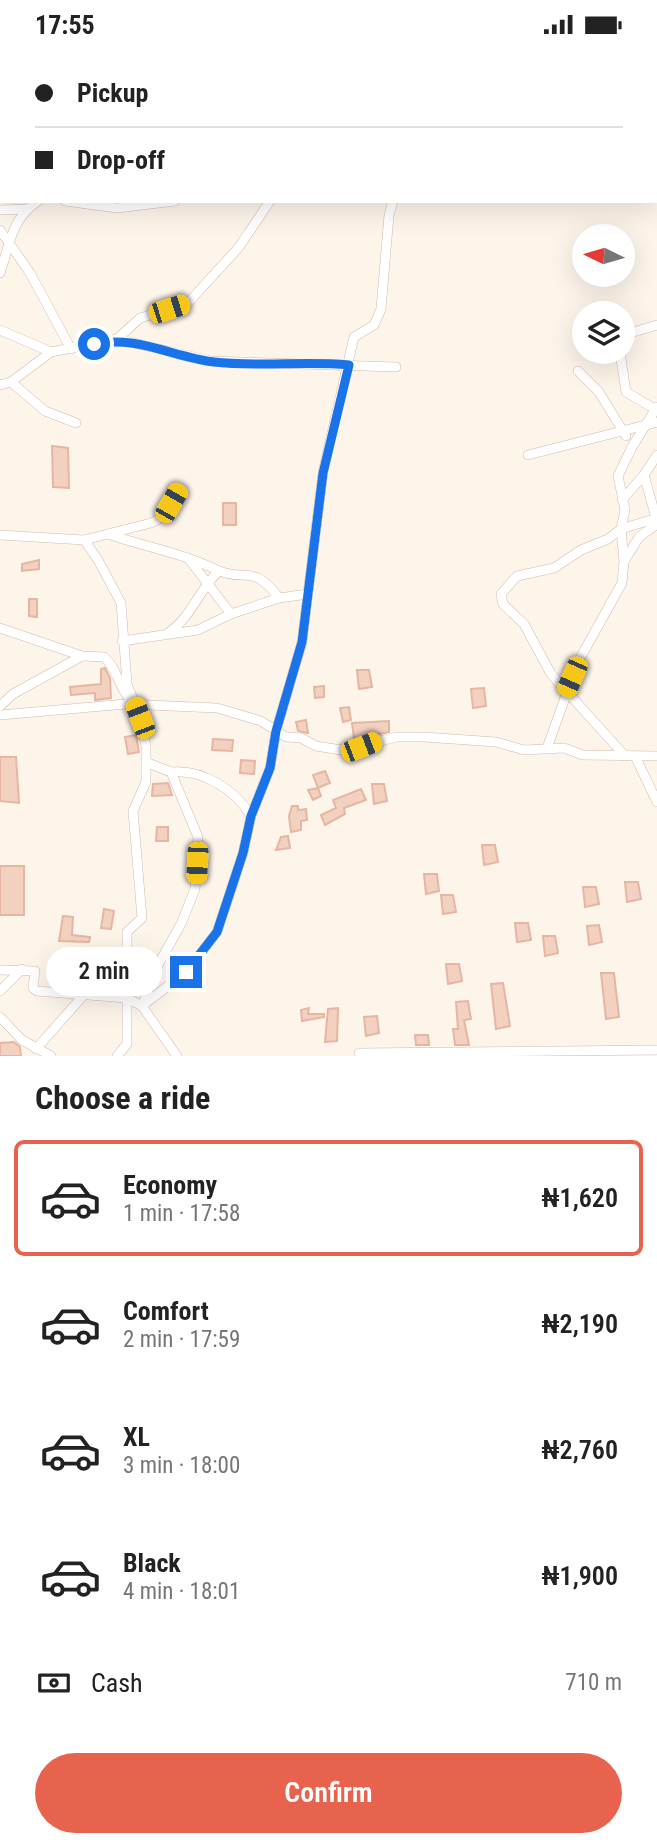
<!DOCTYPE html>
<html lang="en">
<head>
<meta charset="utf-8">
<style>
  body { margin:0; font-family:"Roboto Condensed",sans-serif; background:#f2f2f2; color:#222; height:100vh; display:flex; flex-direction:column; font-size:26px; white-space:nowrap }
  * { box-sizing:border-box; margin:0 }
  p { font-size:23px; color:#767676 }
  .icon { flex:none; width:38px; height:38px; fill:none; stroke:currentColor; stroke-width:2; stroke-linecap:round; stroke-linejoin:round }
  .map { position:relative; height:1007px; overflow:hidden }
  .panel { display:flex; flex-direction:column; background:#fff; flex:1 }
  .panel>* { flex:none }
  .banner { position:absolute; left:0px; top:0px; width:658px; height:154px; box-shadow:0 7px 28px #0002; display:grid; align-content:center; height:154px; padding:0 35px; background:#fff }
  .needle { width:46px; rotate:275deg }
  .controls { position:absolute; left:572px; top:175px; display:grid; gap:14px }
  .controls a { display:grid; place-items:center; width:63px; height:63px; border-radius:50%; background:#fff; box-shadow:0 7px 28px #0002; font-size:35px }
  .end { position:absolute; width:32px; height:32px; margin:-16px; border:9px solid #1a73e8; background:#fff; box-shadow:0 0 0 4px #fff }
  .from { border-radius:50% }
  .bubble { position:absolute; height:49px; border-radius:24px; background:#fff; box-shadow:0 7px 28px #0002; font-size:23px; font-weight:600; line-height:49px; text-align:center }
  .car { position:absolute; width:21px; height:42px; margin:-21px -10px; border-radius:9px; box-shadow:0 0 5px 2px #0007; background:linear-gradient(#f5c518 24%,#345 0 40%,#f5c518 0 76%,#345 0 86%,#f5c518 0) }
  .banner b { display:flex; align-items:center; gap:24px; height:66px; font-size:26px }
  .banner b+b { border-top:2px solid #e0e0e0 }
  .banner i { width:18px; height:18px; background:#222 }
  ul { padding:0; list-style:none }
  li { display:flex; align-items:center; gap:21px; height:116px; margin:0 14px 10px; padding:0 21px; border:4px solid transparent; border-radius:10px }
  li div { flex:1 }
  li b { display:block; font-size:26px }
  li em { font-style:normal; font-weight:600 }
  li.on { border-color:#e8634e }
  li>.icon { width:63px; height:63px; stroke-width:1.5 }
  h2 { padding:0 35px; font-size:32px; line-height:84px }
  .pay { display:flex; align-items:center; gap:18px; height:77px; padding:0 35px; font-size:26px }
  .pay p { margin-inline-start:auto }
  .button { display:flex; gap:14px; margin-top:auto; padding:14px 35px }
  .button a { flex:1; height:80px; border-radius:42px; background:#e8634e; color:#fff; font-size:28px; font-weight:600; line-height:80px; text-align:center }
  .status { display:flex; justify-content:space-between; align-items:center; height:49px; padding:0 35px; background:#fff; direction:ltr }
  .status svg { height:19px; fill:currentColor }
  .map>svg:first-child { display:block }
  .building { fill:#f3d1c1; stroke:#e6b6a1; stroke-width:2 }
  .lines { fill:none; stroke-linecap:round; stroke-linejoin:round }
  .minor-casing { stroke:#d0baae; stroke-width:10 }
  .minor { stroke:#fff; stroke-width:9 }
  .route { stroke:#1a73e8; stroke-width:9 }
</style>
</head>
<body>
<div class="status"><b>17:55</b><svg viewBox="0 0 49 12"><path d="M0 12V9h3v3zM5 12V6h3v6zM10 12V3h3v9zM15 12V0h3v12zM26 1h20v11H26zM47 4h2v5h-2z"/></svg></div>
<div class="map">
<svg width="657" height="1007" viewBox="0 0 657 1007">
  <rect width="100%" height="100%" fill="#fdf4ea"/>
  <g class="building">
    <polygon points="52,397 68,399 69,439 53,438"/>
    <rect x="223" y="454" width="13" height="22"/>
    <polygon points="39,511 39,520 22,522 22,515"/>
    <polygon points="29,550 37,550 37,568 29,567"/>
    <polygon points="105,619 110,629 111,649 95,651 95,644 71,646 70,638 101,635 101,620"/>
    <polygon points="357,621 369,621 372,638 359,640"/>
    <polygon points="324,637 324,648 315,649 314,638"/>
    <polygon points="484,639 486,657 473,659 471,640"/>
    <polygon points="349,658 351,671 343,673 340,659"/>
    <polygon points="306,671 308,684 307,684 298,682 296,673"/>
    <polygon points="389,672 389,683 354,690 352,674"/>
    <polygon points="136,686 139,703 128,705 125,688"/>
    <polygon points="213,690 233,691 232,702 212,701"/>
    <polygon points="0,708 16,708 19,754 0,752"/>
    <polygon points="241,711 255,712 254,725 240,724"/>
    <polygon points="325,722 330,734 318,739 313,726"/>
    <polygon points="168,734 172,746 152,747 153,735"/>
    <polygon points="372,735 384,735 387,752 374,755"/>
    <polygon points="318,739 321,747 313,751 308,741"/>
    <polygon points="361,740 366,751 344,759 345,765 325,776 321,766 336,759 333,751"/>
    <polygon points="292,757 298,757 298,761 306,760 307,771 301,772 301,781 291,783 289,767"/>
    <polygon points="157,778 168,778 168,792 156,792"/>
    <polygon points="288,787 290,799 276,801 281,788"/>
    <polygon points="482,796 495,796 498,813 484,816"/>
    <rect x="0" y="817" width="24" height="49"/>
    <polygon points="424,825 437,825 439,842 426,845"/>
    <polygon points="625,833 638,833 641,850 627,853"/>
    <polygon points="583,838 596,838 599,855 585,858"/>
    <polygon points="441,846 453,846 456,863 443,865"/>
    <polygon points="104,860 114,862 111,880 101,879"/>
    <polygon points="63,867 73,868 72,886 90,888 89,893 59,892"/>
    <polygon points="515,874 528,874 531,891 517,893"/>
    <polygon points="599,876 602,893 589,896 587,877"/>
    <polygon points="543,887 555,887 558,904 545,907"/>
    <rect x="134" y="901" width="11" height="12"/>
    <polygon points="446,915 459,915 462,932 448,935"/>
    <polygon points="601,924 614,924 619,968 606,970"/>
    <polygon points="68,925 96,928 95,939 67,937"/>
    <polygon points="503,934 510,977 496,980 491,935"/>
    <polygon points="468,952 471,970 464,971 469,996 455,996 453,980 458,980 456,953"/>
    <polygon points="309,959 308,965 324,965 324,968 302,972 301,961"/>
    <polygon points="338,959 337,992 325,993 328,960"/>
    <polygon points="377,967 379,984 366,987 364,968"/>
    <polygon points="415,986 428,986 429,996 416,996"/>
    <polygon points="14,993 20,998 21,1007 0,1007 0,994"/>
  </g>
  <g class="lines">
    <g class="minor-casing">
      <g id="minor">
        <polyline points="322,0 325,2"/>
        <polyline points="103,2 104,0"/>
        <polyline points="65,152 117,159 175,152"/>
        <polyline points="0,161 27,160"/>
        <polyline points="0,181 30,224 71,300"/>
        <path d="M0 224C10 195 11 170 38 152"/>
        <polyline points="0,281 51,303"/>
        <polyline points="623,286 657,276"/>
        <polyline points="117,290 140,269 187,255 239,198 270,152"/>
        <polyline points="620,303 626,343 655,360"/>
        <polyline points="578,322 599,343 626,387"/>
        <polyline points="11,333 45,362 76,374"/>
        <polyline points="0,336 11,333 51,303 117,290 211,312 396,318"/>
        <polyline points="528,406 657,373"/>
        <polyline points="644,426 656,469"/>
        <polyline points="622,451 644,426 657,406"/>
        <path d="M108 485C145 498 182 504 217 521 245 534 252 513 279 549"/>
        <polyline points="0,486 84,491 151,474 163,468 179,441"/>
        <polyline points="84,491 98,511 121,554 127,635 140,669 146,697 146,733 133,762 142,869 127,883 127,995 117,1007"/>
        <polyline points="188,509 231,565"/>
        <polyline points="625,511 639,488 657,475"/>
        <path d="M0 579 82 607 104 608C117 619 118 636 129 649"/>
        <path d="M168 584C192 568 199 540 219 522"/>
        <polyline points="122,592 198,581 231,565 279,549 308,545"/>
        <polyline points="0,657 13,645 82,607"/>
        <polyline points="0,666 126,655 217,659 261,672 286,688 301,689 316,697 341,701 397,688 424,688 496,693 524,701 564,699 583,706 657,707"/>
        <polyline points="547,699 578,613 622,534 624,512 621,480 625,461 618,427 632,398 657,358"/>
        <polyline points="625,707 551,625 524,575 503,555 501,545 517,527 554,519 581,501 608,490 621,480 657,469"/>
        <polyline points="636,709 657,753"/>
        <path d="M171 723C202 720 235 740 251 767"/>
        <polyline points="0,921 35,922 33,939 37,942 127,949 142,957 177,1007"/>
        <polyline points="0,942 22,920"/>
        <polyline points="143,955 158,916 181,875 195,840 198,788 171,723 148,714"/>
        <polyline points="142,957 186,923 217,883 243,804 251,767 270,719 276,682 302,593 323,423 354,288 374,276 381,260 389,166 393,152"/>
        <polyline points="0,968 22,991 51,1007"/>
        <polyline points="36,1000 82,948"/>
        <polyline points="359,1004 657,1001"/>
      </g>
    </g>
    <use href="#minor" class="minor"/>
  </g>
  <g class="lines">
    <path class="route" d="M94 295C137 286 172 308 214 313 259 318 304 312 349 316L323 424 302 593 276 682 270 719 251 767 243 804 217 883 186 923"/>
  </g>
</svg>
<div class="controls">
<a><svg class="needle" viewBox="-14 -14 28 28"><path d="M0-13l5 13h-10z" fill="#e53935"/><path d="M0 13l5-13h-10z" fill="#767676"/></svg></a>
<a><svg class="icon" aria-label="layers" viewBox="0 0 24 24"><path d="M12 4l9 5-9 5-9-5zM3 14l9 5 9-5"/></svg></a>
</div>
<i class="end from" style="left:94px;top:295px"></i>
<i class="end" style="left:186px;top:923px"></i>
<div class="bubble" style="left:46px;top:898px;width:116px">2 min</div>
<i class="car" style="left:169px;top:260px;rotate:72deg"></i>
<i class="car" style="left:171px;top:454px;rotate:30deg"></i>
<i class="car" style="left:572px;top:628px;rotate:204deg"></i>
<i class="car" style="left:140px;top:669px;rotate:339deg"></i>
<i class="car" style="left:361px;top:698px;rotate:69deg"></i>
<i class="car" style="left:197px;top:814px;rotate:183deg"></i>
<div class="banner">
<b><i class="from"></i>Pickup</b>
<b><i></i>Drop-off</b>
</div>
</div>
<section class="panel">
<h2>Choose a ride</h2>
<ul>
<li class="on"><svg class="icon" aria-label="car" viewBox="0 0 24 24"><path d="M5 17H2v-5l4-1 3-4h7l3 4 3 1v5h-3M9 17h6M6 11h13"/><circle cx="7" cy="17" r="2"/><circle cx="17" cy="17" r="2"/></svg><div><b>Economy</b><p>1 min · 17:58</p></div><em>₦1,620</em></li>
<li><svg class="icon" aria-label="car" viewBox="0 0 24 24"><path d="M5 17H2v-5l4-1 3-4h7l3 4 3 1v5h-3M9 17h6M6 11h13"/><circle cx="7" cy="17" r="2"/><circle cx="17" cy="17" r="2"/></svg><div><b>Comfort</b><p>2 min · 17:59</p></div><em>₦2,190</em></li>
<li><svg class="icon" aria-label="car" viewBox="0 0 24 24"><path d="M5 17H2v-5l4-1 3-4h7l3 4 3 1v5h-3M9 17h6M6 11h13"/><circle cx="7" cy="17" r="2"/><circle cx="17" cy="17" r="2"/></svg><div><b>XL</b><p>3 min · 18:00</p></div><em>₦2,760</em></li>
<li><svg class="icon" aria-label="car" viewBox="0 0 24 24"><path d="M5 17H2v-5l4-1 3-4h7l3 4 3 1v5h-3M9 17h6M6 11h13"/><circle cx="7" cy="17" r="2"/><circle cx="17" cy="17" r="2"/></svg><div><b>Black</b><p>4 min · 18:01</p></div><em>₦1,900</em></li>
</ul>
<div class="pay"><svg class="icon" aria-label="cash" viewBox="0 0 24 24"><path d="M3 7h18v10H3z"/><circle cx="12" cy="12" r="2"/></svg>Cash<p>710 m</p></div>
<div class="button"><a>Confirm</a></div>
</section>
</body>
</html>
